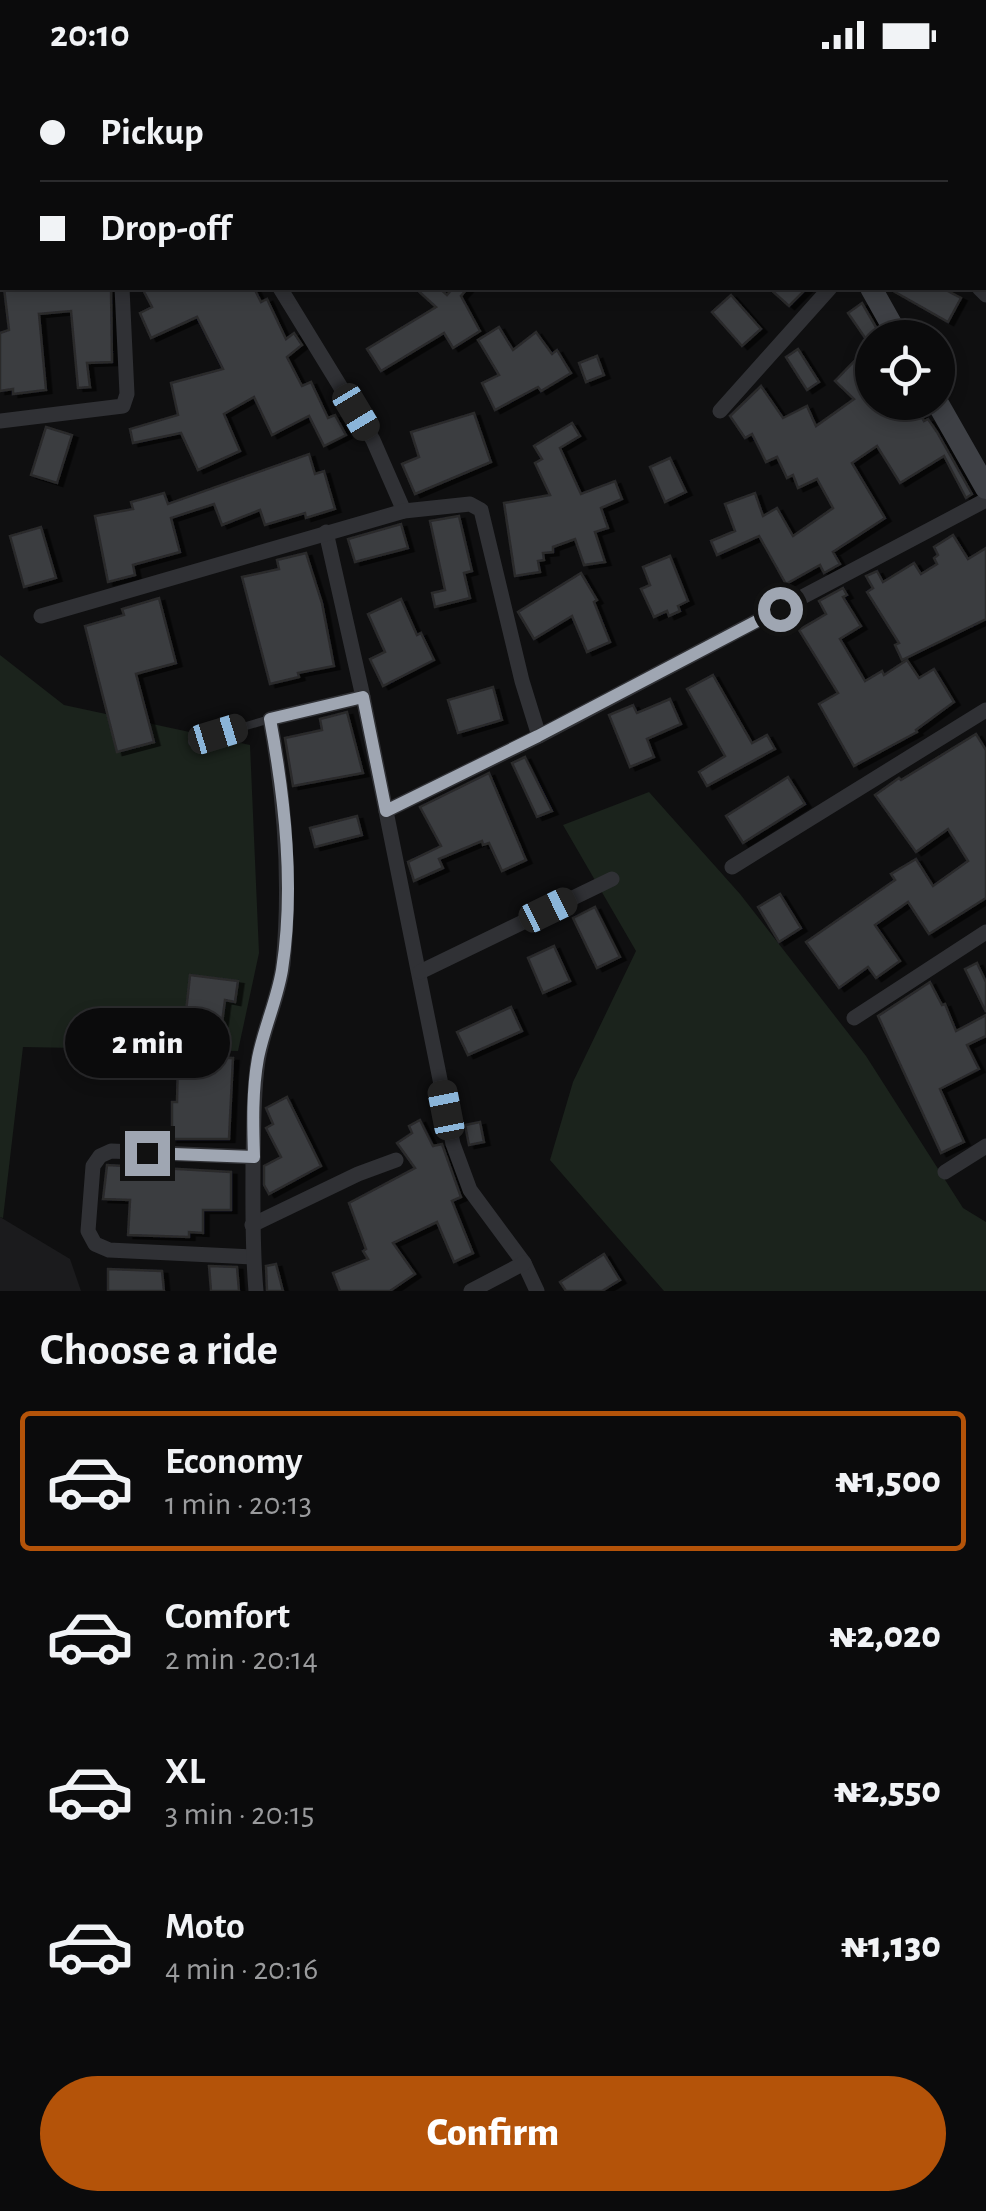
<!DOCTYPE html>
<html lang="en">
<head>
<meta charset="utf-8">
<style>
  body { margin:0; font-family:"Alegreya Sans",sans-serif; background:#141415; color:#f1f3f6; height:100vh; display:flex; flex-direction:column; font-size:38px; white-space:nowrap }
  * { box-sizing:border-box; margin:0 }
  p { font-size:32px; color:#9a9b9d }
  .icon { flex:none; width:55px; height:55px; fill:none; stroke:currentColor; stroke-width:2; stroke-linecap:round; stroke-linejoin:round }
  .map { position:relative; height:1221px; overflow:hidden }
  .drawer { display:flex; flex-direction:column; background:#0b0b0c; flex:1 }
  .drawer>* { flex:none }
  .hud { position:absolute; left:0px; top:0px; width:988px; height:220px; box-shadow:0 5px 15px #0003,0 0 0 2px #2b2b2d; display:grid; align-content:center; height:220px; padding:0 40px; background:#0b0b0c }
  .tools { position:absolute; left:855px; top:250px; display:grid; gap:20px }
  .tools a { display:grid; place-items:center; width:100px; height:100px; border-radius:50%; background:#0b0b0c; box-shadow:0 5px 15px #0003,0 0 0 2px #2b2b2d; font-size:50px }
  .end { position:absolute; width:45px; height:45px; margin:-22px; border:12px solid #9fa6b2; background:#111; box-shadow:0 0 0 5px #111 }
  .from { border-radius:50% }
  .bubble { position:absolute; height:70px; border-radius:35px; background:#0b0b0c; box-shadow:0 5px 15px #0003,0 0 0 2px #2b2b2d; font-size:32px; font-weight:800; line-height:70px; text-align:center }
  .car { position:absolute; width:30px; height:60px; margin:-30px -15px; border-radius:12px; box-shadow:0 0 8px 2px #0007; background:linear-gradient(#222 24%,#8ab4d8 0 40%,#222 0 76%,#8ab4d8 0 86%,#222 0) }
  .hud b { display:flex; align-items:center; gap:35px; height:95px; font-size:38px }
  .hud b+b { border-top:2px solid #2b2b2d }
  .hud i { width:25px; height:25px; background:#f1f3f6 }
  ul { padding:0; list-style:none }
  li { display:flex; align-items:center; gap:30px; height:140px; margin:0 20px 15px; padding:0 20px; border:5px solid transparent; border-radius:10px }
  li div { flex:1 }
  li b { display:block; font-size:38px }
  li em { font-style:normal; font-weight:800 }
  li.selected { border-color:#b45309 }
  li>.icon { width:90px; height:90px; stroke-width:1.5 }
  h2 { padding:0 40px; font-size:45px; line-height:120px }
  .primary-button { display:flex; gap:20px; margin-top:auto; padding:20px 40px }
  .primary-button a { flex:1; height:115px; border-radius:60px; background:#b45309; color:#fff; font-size:40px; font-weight:800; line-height:115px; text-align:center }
  .status { display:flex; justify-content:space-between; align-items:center; height:70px; padding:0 50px; background:#0b0b0c; direction:ltr }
  .status svg { height:28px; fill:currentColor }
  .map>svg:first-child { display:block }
  .built { fill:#1b1b1d }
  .green { fill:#1b231c }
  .building { fill:#3b3c40; stroke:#29292c; stroke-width:2.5; filter:url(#shadow) }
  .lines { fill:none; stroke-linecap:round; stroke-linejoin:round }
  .lane { stroke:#303135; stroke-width:8 }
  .street { stroke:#303135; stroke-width:15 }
  .secondary { stroke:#3e4045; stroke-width:22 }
  .route { stroke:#9fa6b2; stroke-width:12 }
</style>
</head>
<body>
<div class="status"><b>20:10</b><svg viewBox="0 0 49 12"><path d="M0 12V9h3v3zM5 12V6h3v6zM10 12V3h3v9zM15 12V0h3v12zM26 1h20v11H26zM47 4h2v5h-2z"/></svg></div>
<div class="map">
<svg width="986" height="1221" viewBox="0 0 986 1221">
  <defs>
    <filter id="shadow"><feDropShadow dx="5.5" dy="3" stdDeviation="0" flood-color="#0009"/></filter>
  </defs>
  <rect width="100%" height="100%" fill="#0f0f10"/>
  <polygon class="built" points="0,1147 70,1189 81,1221 0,1221"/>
  <g class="green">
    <polygon points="0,585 64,635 250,675 259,883 238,981 23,977 3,1148 0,1147"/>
    <polygon points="649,722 740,824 866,986 963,1138 986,1152 986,1221 664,1221 550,1090 573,1012 636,881 563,755"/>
  </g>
  <g class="building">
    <polygon points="4,218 111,218 112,292 87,293 90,317 78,318 71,241 39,244 46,320 13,324 13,319 0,321 0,263 9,260"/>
    <polygon points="142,218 254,218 261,232 267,229 286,269 294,263 302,275 287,287 302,316 311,312 328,348 335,345 346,365 324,376 309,346 272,365 254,327 224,344 240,381 198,400 181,363 133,373 130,359 178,345 171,313 223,299 197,247 151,268 140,243 152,237"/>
    <polygon points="415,218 439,218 447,225 453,218 468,218 461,226 480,261 453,278 444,263 381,301 367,279 436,237"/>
    <polygon points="769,218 807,218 789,236"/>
    <polygon points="888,218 942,218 961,228 948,252"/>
    <polygon points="731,225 761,259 742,276 712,242"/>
    <polygon points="862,233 880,264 872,268 870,275 848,243"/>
    <polygon points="499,257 513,280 536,262 552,284 557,280 571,303 541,321 538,317 495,340 482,313 499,305 478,270"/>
    <polygon points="798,279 819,312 807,320 786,287"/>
    <polygon points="865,280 872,288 872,332 913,332 924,351 928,349 937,362 972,424 966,428 944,386 900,413 877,376 852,393 885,448 833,482 840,494 824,503 820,495 786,514 759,466 717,485 711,471 735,461 725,434 755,423 763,446 777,438 793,466 833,438 817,409 798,418 793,405 787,408 777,387 766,392 752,364 745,368 730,346 761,316 783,348 807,336 816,356 854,329 835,311"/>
    <polygon points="597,286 604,305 586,312 579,293"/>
    <polygon points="474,343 491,392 415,424 402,394 419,387 411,362"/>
    <polygon points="572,353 580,366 560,378 581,424 615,411 622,429 601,438 608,458 595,462 605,492 584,495 575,469 553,477 553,482 543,483 544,490 538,491 540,502 515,506 504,433 550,425 535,393 542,389 534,376"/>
    <polygon points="46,357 72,365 57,413 31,405"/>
    <polygon points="309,384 315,404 324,401 335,439 306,448 305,443 265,455 260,440 222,455 214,434 171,448 180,482 133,495 135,505 108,512 95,446 133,439 131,432 164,423 168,434"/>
    <polygon points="670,388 686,422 665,432 650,397"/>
    <polygon points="459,446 472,501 464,503 470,528 435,537 432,523 445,520 430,451"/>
    <polygon points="401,454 408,478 355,492 348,469"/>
    <polygon points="41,457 56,508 24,517 10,466"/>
    <polygon points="953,465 968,489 986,478 986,549 902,590 895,575 899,573 867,522 873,518 866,506 877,501 883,512 914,493 921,504 937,494 934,488 938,485 934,477"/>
    <polygon points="306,483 322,533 334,596 298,603 299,607 270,614 242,507 279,499 277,490"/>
    <polygon points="670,486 688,531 678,536 680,541 669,546 667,541 654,547 641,519 650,515 643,497"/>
    <polygon points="581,503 597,530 594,532 610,572 587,582 572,546 534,569 518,542"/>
    <polygon points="843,518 847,525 843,527 861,556 840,569 865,611 882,601 884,605 907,590 919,608 934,599 954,632 916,660 917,662 854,696 819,634 838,623 799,560 826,544 819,531"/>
    <polygon points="159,528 176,593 136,604 154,672 117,682 85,556 124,545 122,539"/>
    <polygon points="401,529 417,565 421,563 434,590 383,616 370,589 385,582 368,544"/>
    <polygon points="713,605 752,673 767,665 775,679 707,716 699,702 725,686 687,619"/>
    <polygon points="493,617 502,650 458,663 448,630"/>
    <polygon points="670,629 681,654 647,669 654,687 630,697 609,645 633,635 637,643"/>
    <polygon points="347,642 363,703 293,716 285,668 322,660 320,649"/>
    <polygon points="976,664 986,680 986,828 929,864 908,832 875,855 900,891 876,908 868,897 839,918 806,872 895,810 891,804 916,789 933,816 968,791 948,759 916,782 875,725 899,708 901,710"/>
    <polygon points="525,687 552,741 537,747 512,693"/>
    <polygon points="489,703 526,790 502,801 489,773 483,775 482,771 439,789 443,798 414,811 408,792 441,776 420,737"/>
    <polygon points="788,707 805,734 743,773 726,746"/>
    <polygon points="357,746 362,765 315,777 310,758"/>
    <polygon points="780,824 801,858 779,872 758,837"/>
    <polygon points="595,837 620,887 597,898 573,848"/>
    <polygon points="554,876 570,911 543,923 528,888"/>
    <polygon points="977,893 986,912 986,942 965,899"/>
    <polygon points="190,905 238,911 235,932 225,930 222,953 217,952 216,963 184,960"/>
    <polygon points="930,912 942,935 945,934 956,961 986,945 986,966 967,975 979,999 940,1019 964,1072 941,1083 878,946"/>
    <polygon points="511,937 522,961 468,985 457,962"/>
    <polygon points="178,987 233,988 229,1069 172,1069 172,1032 177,1032"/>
    <polygon points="287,1027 321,1096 269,1124 264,1115 264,1096 281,1087 266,1058 273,1054 266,1038"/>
    <polygon points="420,1050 433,1076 442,1074 461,1127 452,1131 473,1183 454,1192 437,1152 393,1173 415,1204 390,1221 340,1221 333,1203 368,1189 363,1181 366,1179 349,1133 415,1098 397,1073 412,1063 409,1056"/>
    <polygon points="480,1052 484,1072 469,1075 465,1055"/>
    <polygon points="107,1095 231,1102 231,1140 203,1140 203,1163 189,1162 189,1167 128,1165 130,1130 103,1129"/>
    <polygon points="604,1184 620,1210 602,1221 566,1221 560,1212"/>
    <polygon points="276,1194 283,1221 267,1221 266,1196"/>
    <polygon points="209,1196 237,1197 239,1221 211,1221"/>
    <polygon points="108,1199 162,1201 164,1221 108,1221"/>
  </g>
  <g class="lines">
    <polyline class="lane" points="192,672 270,649"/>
    <g class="street">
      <polyline points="139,0 141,2"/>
      <polyline points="935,0 938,2"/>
      <polyline points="594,2 595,0"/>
      <polyline points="820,2 822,0"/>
      <polyline points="985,41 986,42"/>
      <polyline points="0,173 2,173"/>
      <polyline points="280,218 373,370 404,441"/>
      <polyline points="979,218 986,225"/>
      <polyline points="720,341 830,218"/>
      <polyline points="0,351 123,336 127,324 122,218"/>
      <polyline points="326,462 363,627 453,1074 470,1120 524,1193 537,1221"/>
      <polyline points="41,546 404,441 470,434 481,440 522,611 539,666"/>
      <polyline points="386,741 539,666 986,430"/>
      <polyline points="732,797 986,640"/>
      <polyline points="420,902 612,809"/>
      <polyline points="854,948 986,862"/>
      <polyline points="945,1102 986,1076"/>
      <polyline points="252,1155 358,1104 396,1090"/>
      <polyline points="253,1187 109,1180 95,1174 88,1161 93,1096 100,1086 111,1081 253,1087"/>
      <path d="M256 1221C252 1177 253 1134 253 1090 254 1056 253 1024 258 991 263 958 279 928 283 894 291 812 285 730 270 649L363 627"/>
      <polyline points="471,1221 524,1193"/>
    </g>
    <g class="secondary">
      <polyline points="557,0 562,2"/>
      <polyline points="871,218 899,268"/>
      <polyline points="937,332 986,418"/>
    </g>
  </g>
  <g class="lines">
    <path class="route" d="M147 1083 254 1087C253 1054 252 1021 258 988 264 958 277 930 282 900 295 818 285 730 270 649L363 627 386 741 538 666 780 539"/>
  </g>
</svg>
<div class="tools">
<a><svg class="icon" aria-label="locate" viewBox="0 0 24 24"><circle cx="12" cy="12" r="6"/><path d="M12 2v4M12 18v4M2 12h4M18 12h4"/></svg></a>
</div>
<i class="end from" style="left:780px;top:539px"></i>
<i class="end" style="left:147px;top:1083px"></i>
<div class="bubble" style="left:65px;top:938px;width:165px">2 min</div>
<i class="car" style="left:356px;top:342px;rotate:149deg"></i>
<i class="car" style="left:218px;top:664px;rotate:73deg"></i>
<i class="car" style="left:548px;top:840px;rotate:64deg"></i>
<i class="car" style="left:446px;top:1040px;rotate:349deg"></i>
<div class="hud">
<b><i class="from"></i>Pickup</b>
<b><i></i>Drop-off</b>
</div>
</div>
<section class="drawer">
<h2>Choose a ride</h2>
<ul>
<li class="selected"><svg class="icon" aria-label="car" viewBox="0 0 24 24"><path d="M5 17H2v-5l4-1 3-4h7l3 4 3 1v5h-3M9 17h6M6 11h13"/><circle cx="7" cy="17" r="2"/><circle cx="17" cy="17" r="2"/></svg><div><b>Economy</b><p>1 min · 20:13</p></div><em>₦1,500</em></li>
<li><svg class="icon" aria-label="car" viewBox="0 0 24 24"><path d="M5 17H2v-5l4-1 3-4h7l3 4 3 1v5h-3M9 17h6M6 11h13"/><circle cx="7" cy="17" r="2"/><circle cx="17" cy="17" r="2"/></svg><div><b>Comfort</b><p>2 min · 20:14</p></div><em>₦2,020</em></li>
<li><svg class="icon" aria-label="car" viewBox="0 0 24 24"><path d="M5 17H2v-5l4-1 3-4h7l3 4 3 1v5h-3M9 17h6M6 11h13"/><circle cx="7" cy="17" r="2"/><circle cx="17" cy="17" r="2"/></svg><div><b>XL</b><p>3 min · 20:15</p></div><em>₦2,550</em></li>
<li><svg class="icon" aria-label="car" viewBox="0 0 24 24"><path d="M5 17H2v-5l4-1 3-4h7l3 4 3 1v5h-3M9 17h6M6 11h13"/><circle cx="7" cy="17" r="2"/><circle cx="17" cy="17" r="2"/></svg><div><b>Moto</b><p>4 min · 20:16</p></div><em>₦1,130</em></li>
</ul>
<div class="primary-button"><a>Confirm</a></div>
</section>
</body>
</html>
